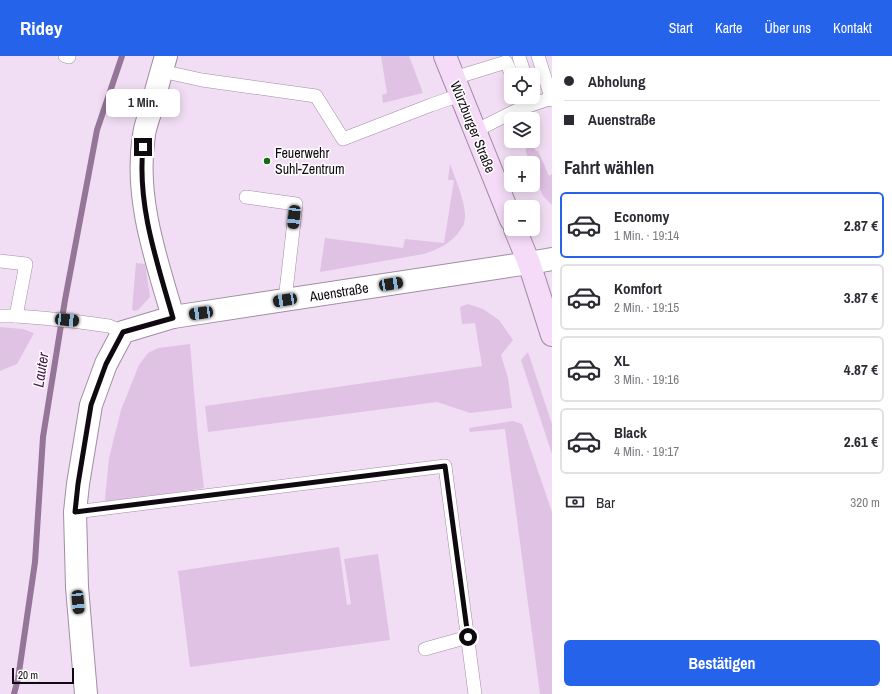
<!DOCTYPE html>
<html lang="de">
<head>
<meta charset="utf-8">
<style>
  body { margin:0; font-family:"Archivo Narrow",sans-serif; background:#f2f2f3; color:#2b2b33; height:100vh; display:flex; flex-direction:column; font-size:15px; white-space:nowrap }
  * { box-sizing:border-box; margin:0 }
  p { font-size:13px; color:#7c7c81 }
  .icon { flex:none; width:22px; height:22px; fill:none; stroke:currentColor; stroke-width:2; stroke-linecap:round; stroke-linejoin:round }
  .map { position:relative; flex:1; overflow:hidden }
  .panel { display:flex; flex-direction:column; background:#fff; width:340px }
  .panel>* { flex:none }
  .banner { display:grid; align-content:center; height:88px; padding:0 12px; background:#fff }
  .controls { position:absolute; left:504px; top:12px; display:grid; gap:8px }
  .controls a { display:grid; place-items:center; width:36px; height:36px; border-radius:6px; background:#fff; box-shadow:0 2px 10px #0003; font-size:20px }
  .scale { position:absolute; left:12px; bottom:10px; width:62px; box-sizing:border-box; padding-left:4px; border:2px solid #0f0910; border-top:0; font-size:11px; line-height:14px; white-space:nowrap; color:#0f0910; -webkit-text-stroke:3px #fff; paint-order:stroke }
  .end { position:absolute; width:18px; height:18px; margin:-9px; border:5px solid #0f0910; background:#fff; box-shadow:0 0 0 2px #fff }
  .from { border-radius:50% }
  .bubble { position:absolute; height:28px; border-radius:6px; background:#fff; box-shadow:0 2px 10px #0003; font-size:13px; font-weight:700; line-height:28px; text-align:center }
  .car { position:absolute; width:12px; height:24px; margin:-12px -6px; border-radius:5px; box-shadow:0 0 3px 1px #0007; background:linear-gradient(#222 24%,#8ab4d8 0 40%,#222 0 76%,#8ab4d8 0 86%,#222 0) }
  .banner b { display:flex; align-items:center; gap:14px; height:38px; font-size:15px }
  .banner b+b { border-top:1px solid #e1e1e2 }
  .banner i { width:10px; height:10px; background:#2b2b33 }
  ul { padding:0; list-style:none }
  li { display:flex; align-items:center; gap:12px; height:66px; margin:0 8px 6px; padding:0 4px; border:2px solid #e1e1e2; border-radius:6px }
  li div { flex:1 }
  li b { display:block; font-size:15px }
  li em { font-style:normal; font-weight:700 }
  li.on { border-color:#2563eb }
  li>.icon { width:36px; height:36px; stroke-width:1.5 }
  h2 { padding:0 12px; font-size:18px; line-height:48px }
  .pay { display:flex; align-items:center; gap:10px; height:44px; padding:0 12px; font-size:15px }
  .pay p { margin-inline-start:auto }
  .cta { display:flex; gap:8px; margin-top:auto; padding:8px 12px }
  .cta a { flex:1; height:46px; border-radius:6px; background:#2563eb; color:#fff; font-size:16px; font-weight:700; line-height:46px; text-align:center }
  header { display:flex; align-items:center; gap:24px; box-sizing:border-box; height:56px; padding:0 20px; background:#2563eb; color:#fff }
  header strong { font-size:19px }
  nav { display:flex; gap:22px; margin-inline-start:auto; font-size:14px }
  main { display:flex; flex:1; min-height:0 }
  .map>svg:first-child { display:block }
  .green { fill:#e0c2e4 }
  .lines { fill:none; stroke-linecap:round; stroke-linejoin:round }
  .stream { stroke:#957698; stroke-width:6 }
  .service-casing { stroke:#a08da2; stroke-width:14 }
  .minor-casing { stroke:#a08da2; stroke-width:24 }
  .secondary-casing { stroke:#a08da2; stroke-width:24 }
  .service { stroke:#fff; stroke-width:13 }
  .minor { stroke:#fff; stroke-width:22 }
  .secondary { stroke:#f5dbf8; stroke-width:22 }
  .route { stroke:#0f0910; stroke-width:5 }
  .poi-dot { fill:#156b12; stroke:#fff; stroke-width:1.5 }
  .labels { text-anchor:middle; stroke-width:3; stroke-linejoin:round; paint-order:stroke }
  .street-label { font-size:14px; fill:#0f0910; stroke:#fff }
  .poi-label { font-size:14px; fill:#0f0910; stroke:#fff; text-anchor:start }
  .water-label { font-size:15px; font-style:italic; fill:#47154e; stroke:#fff }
</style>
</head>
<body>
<header>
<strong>Ridey</strong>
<nav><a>Start</a><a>Karte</a><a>Über uns</a><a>Kontakt</a></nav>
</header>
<main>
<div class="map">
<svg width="552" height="638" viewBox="0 0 552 638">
  <rect width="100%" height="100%" fill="#f2def4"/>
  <g class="green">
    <polygon points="381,0 409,0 423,37 383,47 382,39 387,37"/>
    <polygon points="526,85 531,85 536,95 538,95 549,120 552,118 552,149 543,140 533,116 533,107 530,107 526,96"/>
    <path d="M450 108C455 122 469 153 464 167 464 169 462 171 461 173 452 187 439 193 424 198L320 216 325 182 403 192 405 183 444 187 454 124H448Z"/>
    <polygon points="136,207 145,208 150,241 138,254 134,255 132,253"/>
    <polygon points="468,248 483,253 499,264 513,284 501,299 508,322 512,352 470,357 437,346 208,376 205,350 482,310 475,267 462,268 460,251"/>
    <polygon points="0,271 23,273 34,277 17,308 0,315"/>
    <polygon points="190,288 198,382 204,432 106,448 105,444 109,402 121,354 139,309 148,297 158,292"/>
    <polygon points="528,296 552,368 552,398 521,304"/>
    <polygon points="513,365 522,368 552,456 552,638 540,638 505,373 470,376 469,372"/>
    <polygon points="339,491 347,549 351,548 344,503 378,498 390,584 190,611 178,515"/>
  </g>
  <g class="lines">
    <polyline class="stream" points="14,638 18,623 35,506 43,381 65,244 97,74 122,0"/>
    <g class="service-casing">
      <g id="service">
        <polyline points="65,0 69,1"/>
        <polyline points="538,0 552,44"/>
        <polyline points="519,1 525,19"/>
        <polyline points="161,15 202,24 316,40 343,83 431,49 460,39"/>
        <polyline points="454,22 506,6 512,19"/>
        <polyline points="525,51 552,42"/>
        <polyline points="475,75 515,55 525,51 521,41"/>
        <polyline points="246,141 296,148 285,244"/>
        <polyline points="0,205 26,208 16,260"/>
        <polyline points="0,260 16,260 42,262 80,266 109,270 123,276"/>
        <polyline points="75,456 445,410 475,638"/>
        <polyline points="425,593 468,581"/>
      </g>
    </g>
    <g class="minor-casing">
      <g id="minor">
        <path d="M166 0C161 17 156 35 151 53 149 61 145 70 144 79 134 141 156 203 173 261"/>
        <polyline points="86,638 77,531 75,456 78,428 91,349 106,308 123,276 173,261 529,207 552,203"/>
      </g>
    </g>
    <g class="secondary-casing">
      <g id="secondary">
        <polyline points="445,0 511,164"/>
        <polyline points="515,173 529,207 552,279"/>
      </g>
    </g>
    <use href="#service" class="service"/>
    <use href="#minor" class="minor"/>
    <use href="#secondary" class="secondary"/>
  </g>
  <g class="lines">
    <path class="route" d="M143 91C137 149 157 206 173 262L123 276 106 308 91 349 78 428 75 456 445 410 468 581"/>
  </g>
  <circle class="poi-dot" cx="267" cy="105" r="4"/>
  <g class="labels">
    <g class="street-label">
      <text transform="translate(473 71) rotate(68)" y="5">Würzburger Straße</text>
      <text transform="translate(339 236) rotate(-9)" y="5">Auenstraße</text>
    </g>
    <g class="poi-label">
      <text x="275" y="102">Feuerwehr<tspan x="275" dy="16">Suhl-Zentrum</tspan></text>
    </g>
    <g class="water-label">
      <text transform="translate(41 314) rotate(-81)" y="5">Lauter</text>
    </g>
  </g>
</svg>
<div class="controls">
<a><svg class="icon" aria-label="locate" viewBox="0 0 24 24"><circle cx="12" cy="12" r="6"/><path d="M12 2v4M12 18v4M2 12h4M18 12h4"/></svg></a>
<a><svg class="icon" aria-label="layers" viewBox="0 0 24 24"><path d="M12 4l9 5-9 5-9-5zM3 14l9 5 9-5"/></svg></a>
<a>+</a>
<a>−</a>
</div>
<div class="scale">20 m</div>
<i class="end from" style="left:468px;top:581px"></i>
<i class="end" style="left:143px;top:91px"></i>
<div class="bubble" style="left:106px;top:33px;width:74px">1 Min.</div>
<i class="car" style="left:294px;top:161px;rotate:186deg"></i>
<i class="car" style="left:391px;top:228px;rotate:81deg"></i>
<i class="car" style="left:285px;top:244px;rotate:261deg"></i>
<i class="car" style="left:201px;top:257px;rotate:262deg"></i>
<i class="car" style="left:67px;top:264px;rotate:96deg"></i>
<i class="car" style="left:78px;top:546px;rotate:175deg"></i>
</div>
<section class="panel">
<div class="banner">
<b><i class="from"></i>Abholung</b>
<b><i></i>Auenstraße</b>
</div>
<h2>Fahrt wählen</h2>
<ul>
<li class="on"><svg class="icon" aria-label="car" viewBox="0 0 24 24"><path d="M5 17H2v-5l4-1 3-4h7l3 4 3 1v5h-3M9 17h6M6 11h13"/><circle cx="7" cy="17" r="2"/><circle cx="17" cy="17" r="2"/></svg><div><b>Economy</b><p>1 Min. · 19:14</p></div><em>2.87 €</em></li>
<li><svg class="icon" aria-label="car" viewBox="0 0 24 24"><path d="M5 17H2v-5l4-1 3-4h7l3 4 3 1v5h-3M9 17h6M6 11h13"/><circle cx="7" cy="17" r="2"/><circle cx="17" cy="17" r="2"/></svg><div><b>Komfort</b><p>2 Min. · 19:15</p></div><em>3.87 €</em></li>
<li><svg class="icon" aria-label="car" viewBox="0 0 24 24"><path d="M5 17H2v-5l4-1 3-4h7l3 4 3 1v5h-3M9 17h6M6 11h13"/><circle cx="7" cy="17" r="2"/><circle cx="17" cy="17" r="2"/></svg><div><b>XL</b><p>3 Min. · 19:16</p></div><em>4.87 €</em></li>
<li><svg class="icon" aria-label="car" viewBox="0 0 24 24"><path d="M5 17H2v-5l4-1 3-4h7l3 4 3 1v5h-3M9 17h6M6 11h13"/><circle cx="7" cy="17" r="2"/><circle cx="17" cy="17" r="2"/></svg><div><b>Black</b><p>4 Min. · 19:17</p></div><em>2.61 €</em></li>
</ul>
<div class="pay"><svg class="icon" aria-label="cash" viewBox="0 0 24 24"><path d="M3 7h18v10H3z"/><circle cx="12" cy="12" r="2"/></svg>Bar<p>320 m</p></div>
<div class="cta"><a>Bestätigen</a></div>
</section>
</main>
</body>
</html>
